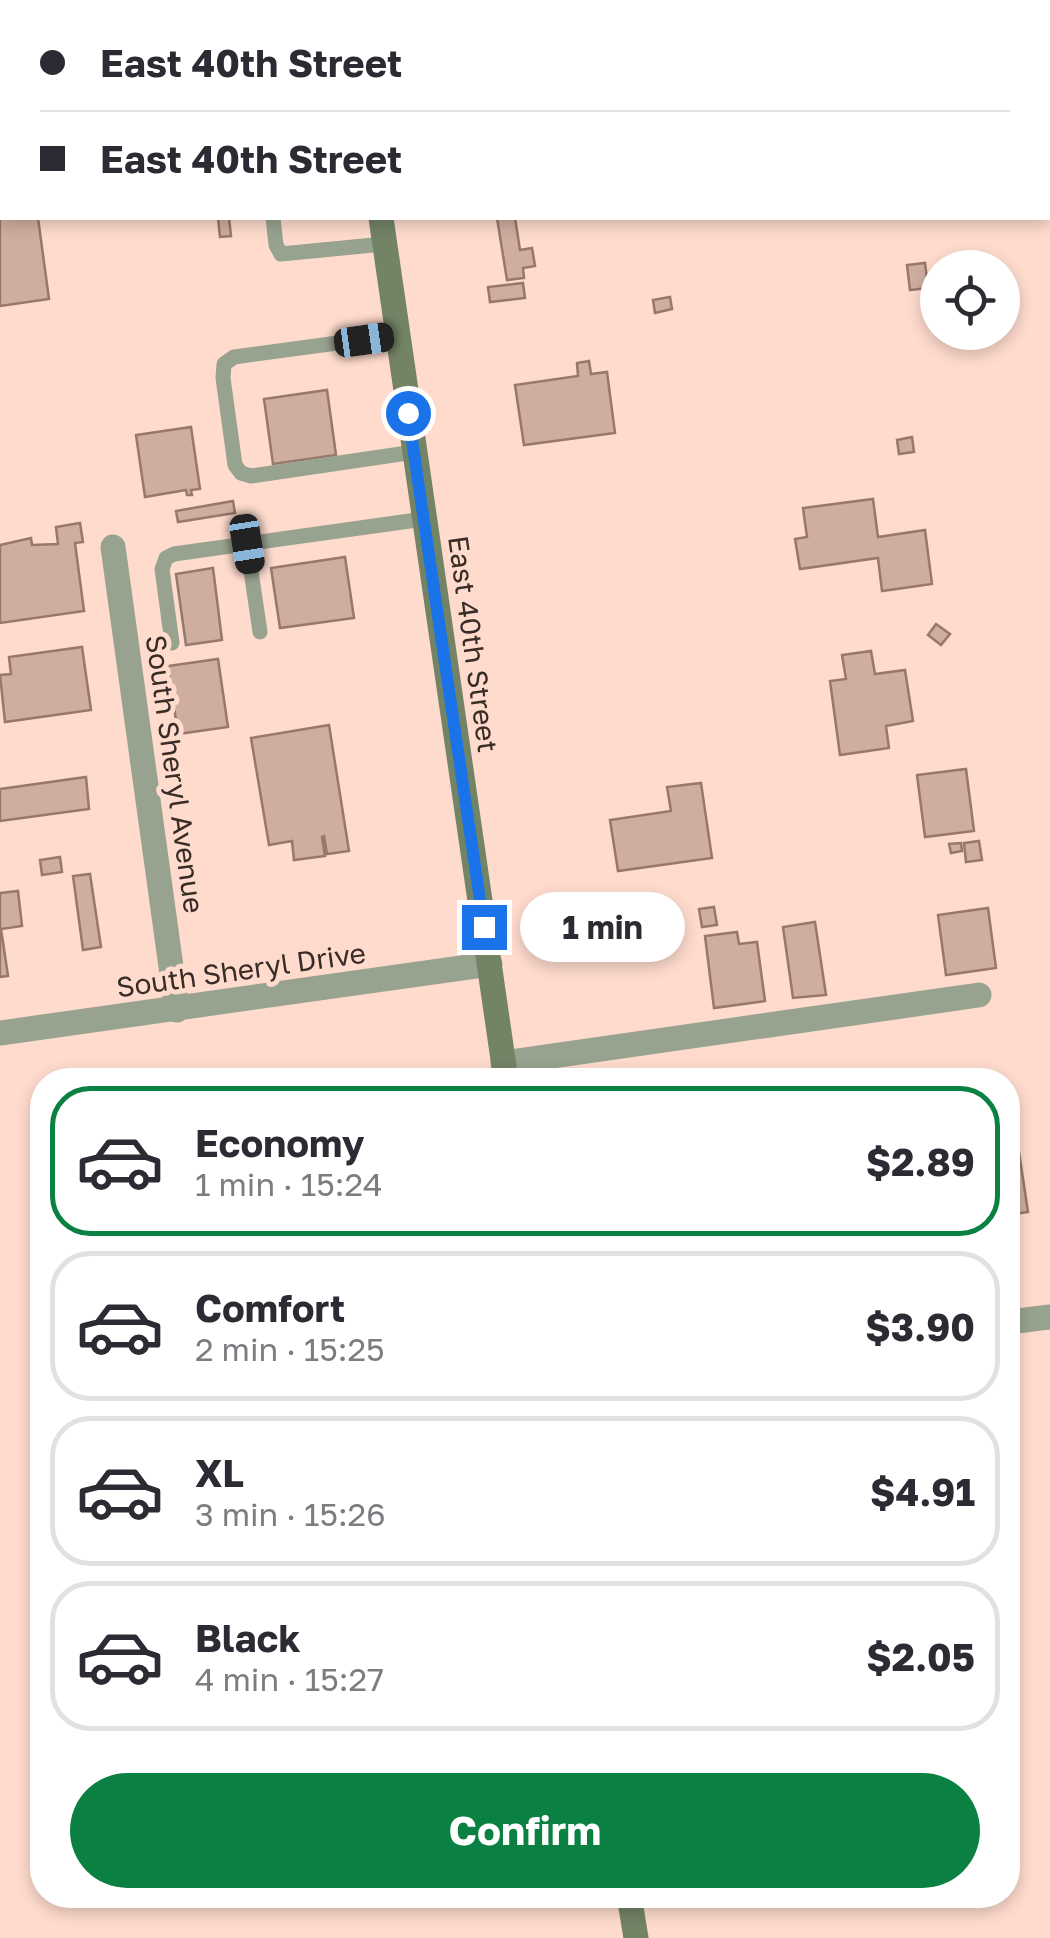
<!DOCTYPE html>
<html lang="en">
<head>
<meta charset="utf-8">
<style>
  body { margin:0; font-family:"Golos Text",sans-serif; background:#f7f7f7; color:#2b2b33; height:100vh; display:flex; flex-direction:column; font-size:38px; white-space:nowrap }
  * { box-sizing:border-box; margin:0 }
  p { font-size:32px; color:#7c7c81 }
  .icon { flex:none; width:55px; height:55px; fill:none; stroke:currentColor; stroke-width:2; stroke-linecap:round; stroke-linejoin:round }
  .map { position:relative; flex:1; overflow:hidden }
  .details { position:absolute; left:30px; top:1068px; width:990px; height:840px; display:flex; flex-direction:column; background:#fff; border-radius:40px; box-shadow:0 5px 15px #0003 }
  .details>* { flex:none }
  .top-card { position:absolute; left:0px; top:0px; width:1050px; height:220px; box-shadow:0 5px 15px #0003; display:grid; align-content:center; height:220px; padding:0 40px; background:#fff }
  .buttons { position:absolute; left:920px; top:250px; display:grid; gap:20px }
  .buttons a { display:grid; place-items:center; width:100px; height:100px; border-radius:50%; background:#fff; box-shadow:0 5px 15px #0003; font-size:50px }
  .end { position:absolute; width:45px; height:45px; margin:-22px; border:12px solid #1a73e8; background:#fff; box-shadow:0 0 0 5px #fff }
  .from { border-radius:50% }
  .bubble { position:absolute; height:70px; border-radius:35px; background:#fff; box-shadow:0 5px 15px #0003; font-size:32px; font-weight:700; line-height:70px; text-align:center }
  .car { position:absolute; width:30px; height:60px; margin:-30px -15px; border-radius:12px; box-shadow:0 0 8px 2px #0007; background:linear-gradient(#222 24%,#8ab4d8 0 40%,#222 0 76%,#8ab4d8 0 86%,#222 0) }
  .top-card b { display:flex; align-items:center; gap:35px; height:95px; font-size:38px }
  .top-card b+b { border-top:2px solid #e1e1e2 }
  .top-card i { width:25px; height:25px; background:#2b2b33 }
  ul { padding:18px 0 0; list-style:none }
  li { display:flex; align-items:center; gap:30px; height:150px; margin:0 20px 15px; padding:0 20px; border:5px solid #e1e1e2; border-radius:40px }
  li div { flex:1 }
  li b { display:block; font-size:38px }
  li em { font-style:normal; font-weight:700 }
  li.on { border-color:#0b8043 }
  li>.icon { width:90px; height:90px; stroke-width:1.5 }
  .primary-button { display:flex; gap:20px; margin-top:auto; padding:20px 40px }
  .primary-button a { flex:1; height:115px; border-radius:60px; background:#0b8043; color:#fff; font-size:40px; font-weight:700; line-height:115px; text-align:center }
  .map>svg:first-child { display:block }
  .building { fill:#cfaea0; stroke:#97786c; stroke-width:2.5 }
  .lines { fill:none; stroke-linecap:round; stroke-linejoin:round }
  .service { stroke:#98a38f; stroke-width:15 }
  .minor { stroke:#98a38f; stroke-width:25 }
  .secondary { stroke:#738366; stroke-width:25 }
  .route { stroke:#1a73e8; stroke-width:12 }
  .labels { text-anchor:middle; stroke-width:10; stroke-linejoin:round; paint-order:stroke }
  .street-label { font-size:28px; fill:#392c27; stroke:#fedbcd }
</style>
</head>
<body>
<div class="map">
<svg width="1050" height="1938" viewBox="0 0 1050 1938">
  <rect width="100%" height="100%" fill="#fedbcd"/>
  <g class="building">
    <polygon points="0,204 2,204 2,218 38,218 49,299 0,306"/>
    <polygon points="218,218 229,218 231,236 220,237"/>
    <polygon points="497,218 515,218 520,250 532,248 535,266 523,268 524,278 507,280"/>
    <polygon points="925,263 928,288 910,290 907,265"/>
    <polygon points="523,283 525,298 490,302 488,287"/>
    <polygon points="670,297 672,309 655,313 653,300"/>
    <polygon points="589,361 591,374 607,372 615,433 524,445 515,385 578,376 577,363"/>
    <polygon points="327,390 336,455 273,464 264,399"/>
    <polygon points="191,427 200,489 191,490 192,495 187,495 186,490 145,497 136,435"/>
    <polygon points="912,437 914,452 899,454 897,440"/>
    <polygon points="873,499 878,537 925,530 932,584 882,591 878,558 800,569 795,539 807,537 803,508"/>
    <polygon points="233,501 235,513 178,522 176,511"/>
    <polygon points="80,523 83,542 75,543 84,611 0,623 0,545 31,538 32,545 58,544 56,527"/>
    <polygon points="345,557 354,618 280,628 271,568"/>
    <polygon points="213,568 222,640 186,645 176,574"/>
    <polygon points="936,624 950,634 941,645 928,635"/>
    <polygon points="82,647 91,710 5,722 0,675 11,674 9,657"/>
    <polygon points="871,651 875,674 905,670 913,721 886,726 889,748 840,755 830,681 846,679 842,655"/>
    <polygon points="218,659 228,727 178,734 168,666"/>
    <polygon points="329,725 349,851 327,854 324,836 322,837 325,856 294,860 292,841 269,845 251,738"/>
    <polygon points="966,769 974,831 925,837 917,775"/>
    <polygon points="86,777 89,809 0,821 0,789"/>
    <polygon points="701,783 712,858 618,871 610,820 671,811 667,787"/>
    <polygon points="979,841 982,860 966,862 964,843"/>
    <polygon points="961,843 962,851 951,853 949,844"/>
    <polygon points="60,857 62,872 42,875 40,860"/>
    <polygon points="90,874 101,947 83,950 73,876"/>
    <polygon points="18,891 22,926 1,929 8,976 0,977 0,893"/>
    <polygon points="714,907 717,925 702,927 699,909"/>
    <polygon points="988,908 996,968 946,975 938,915"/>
    <polygon points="815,922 826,995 793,998 783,927"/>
    <polygon points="737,932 739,944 757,942 765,1001 714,1008 705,936"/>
    <polygon points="1019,1152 1028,1212 1008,1215 1008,1154"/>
  </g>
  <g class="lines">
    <g class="service">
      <polyline points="273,218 276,245 281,254 384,244"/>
      <polyline points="397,335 234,357 224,364 223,378 235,465 241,473 251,476 414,452"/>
      <polyline points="247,544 260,632"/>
      <polyline points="172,643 162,569 166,558 174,554 424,519"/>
    </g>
    <g class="minor">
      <polyline points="113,547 177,1010"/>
      <polyline points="0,1033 490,964"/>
      <polyline points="503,1063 979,995"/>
      <polyline points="1008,1322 1050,1317"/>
    </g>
    <g class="secondary">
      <polyline points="349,0 349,2"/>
      <polyline points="299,2 319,0"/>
      <polyline points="0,40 2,40"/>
      <polyline points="381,218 506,1080"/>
      <polyline points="629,1895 636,1938"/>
    </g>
  </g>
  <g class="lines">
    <polyline class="route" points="408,413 484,927"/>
  </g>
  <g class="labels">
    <g class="street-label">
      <text transform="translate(473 644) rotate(82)" y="10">East 40th Street</text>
      <text transform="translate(175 774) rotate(82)" y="10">South Sheryl Avenue</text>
      <text transform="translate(241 970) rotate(-8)" y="10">South Sheryl Drive</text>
    </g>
  </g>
</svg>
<div class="buttons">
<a><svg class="icon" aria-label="locate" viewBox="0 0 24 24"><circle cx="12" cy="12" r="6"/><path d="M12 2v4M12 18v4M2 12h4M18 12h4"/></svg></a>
</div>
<i class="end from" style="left:408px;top:413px"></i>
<i class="end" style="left:484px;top:927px"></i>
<div class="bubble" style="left:520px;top:892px;width:165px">1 min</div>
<i class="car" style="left:364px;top:340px;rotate:82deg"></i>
<i class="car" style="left:247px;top:544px;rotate:171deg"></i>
<div class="top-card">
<b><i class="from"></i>East 40th Street</b>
<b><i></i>East 40th Street</b>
</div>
<section class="details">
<ul>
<li class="on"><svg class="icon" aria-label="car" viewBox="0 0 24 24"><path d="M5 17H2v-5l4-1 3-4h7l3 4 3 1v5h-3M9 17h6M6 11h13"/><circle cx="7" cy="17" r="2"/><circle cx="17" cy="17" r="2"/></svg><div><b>Economy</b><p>1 min · 15:24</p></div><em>$2.89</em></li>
<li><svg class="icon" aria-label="car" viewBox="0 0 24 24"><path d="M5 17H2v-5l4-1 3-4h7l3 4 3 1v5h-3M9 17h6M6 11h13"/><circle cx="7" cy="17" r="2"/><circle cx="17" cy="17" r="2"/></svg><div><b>Comfort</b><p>2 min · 15:25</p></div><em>$3.90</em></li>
<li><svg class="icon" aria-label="car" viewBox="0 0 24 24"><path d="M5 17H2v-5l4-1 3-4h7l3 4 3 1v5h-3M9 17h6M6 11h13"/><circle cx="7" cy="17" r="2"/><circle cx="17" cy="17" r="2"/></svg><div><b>XL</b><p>3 min · 15:26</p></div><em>$4.91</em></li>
<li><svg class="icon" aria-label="car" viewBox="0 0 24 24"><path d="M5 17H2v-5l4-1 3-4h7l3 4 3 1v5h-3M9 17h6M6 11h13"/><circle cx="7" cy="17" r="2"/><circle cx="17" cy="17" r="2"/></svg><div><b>Black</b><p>4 min · 15:27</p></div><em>$2.05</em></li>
</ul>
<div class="primary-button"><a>Confirm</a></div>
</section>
</div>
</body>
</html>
